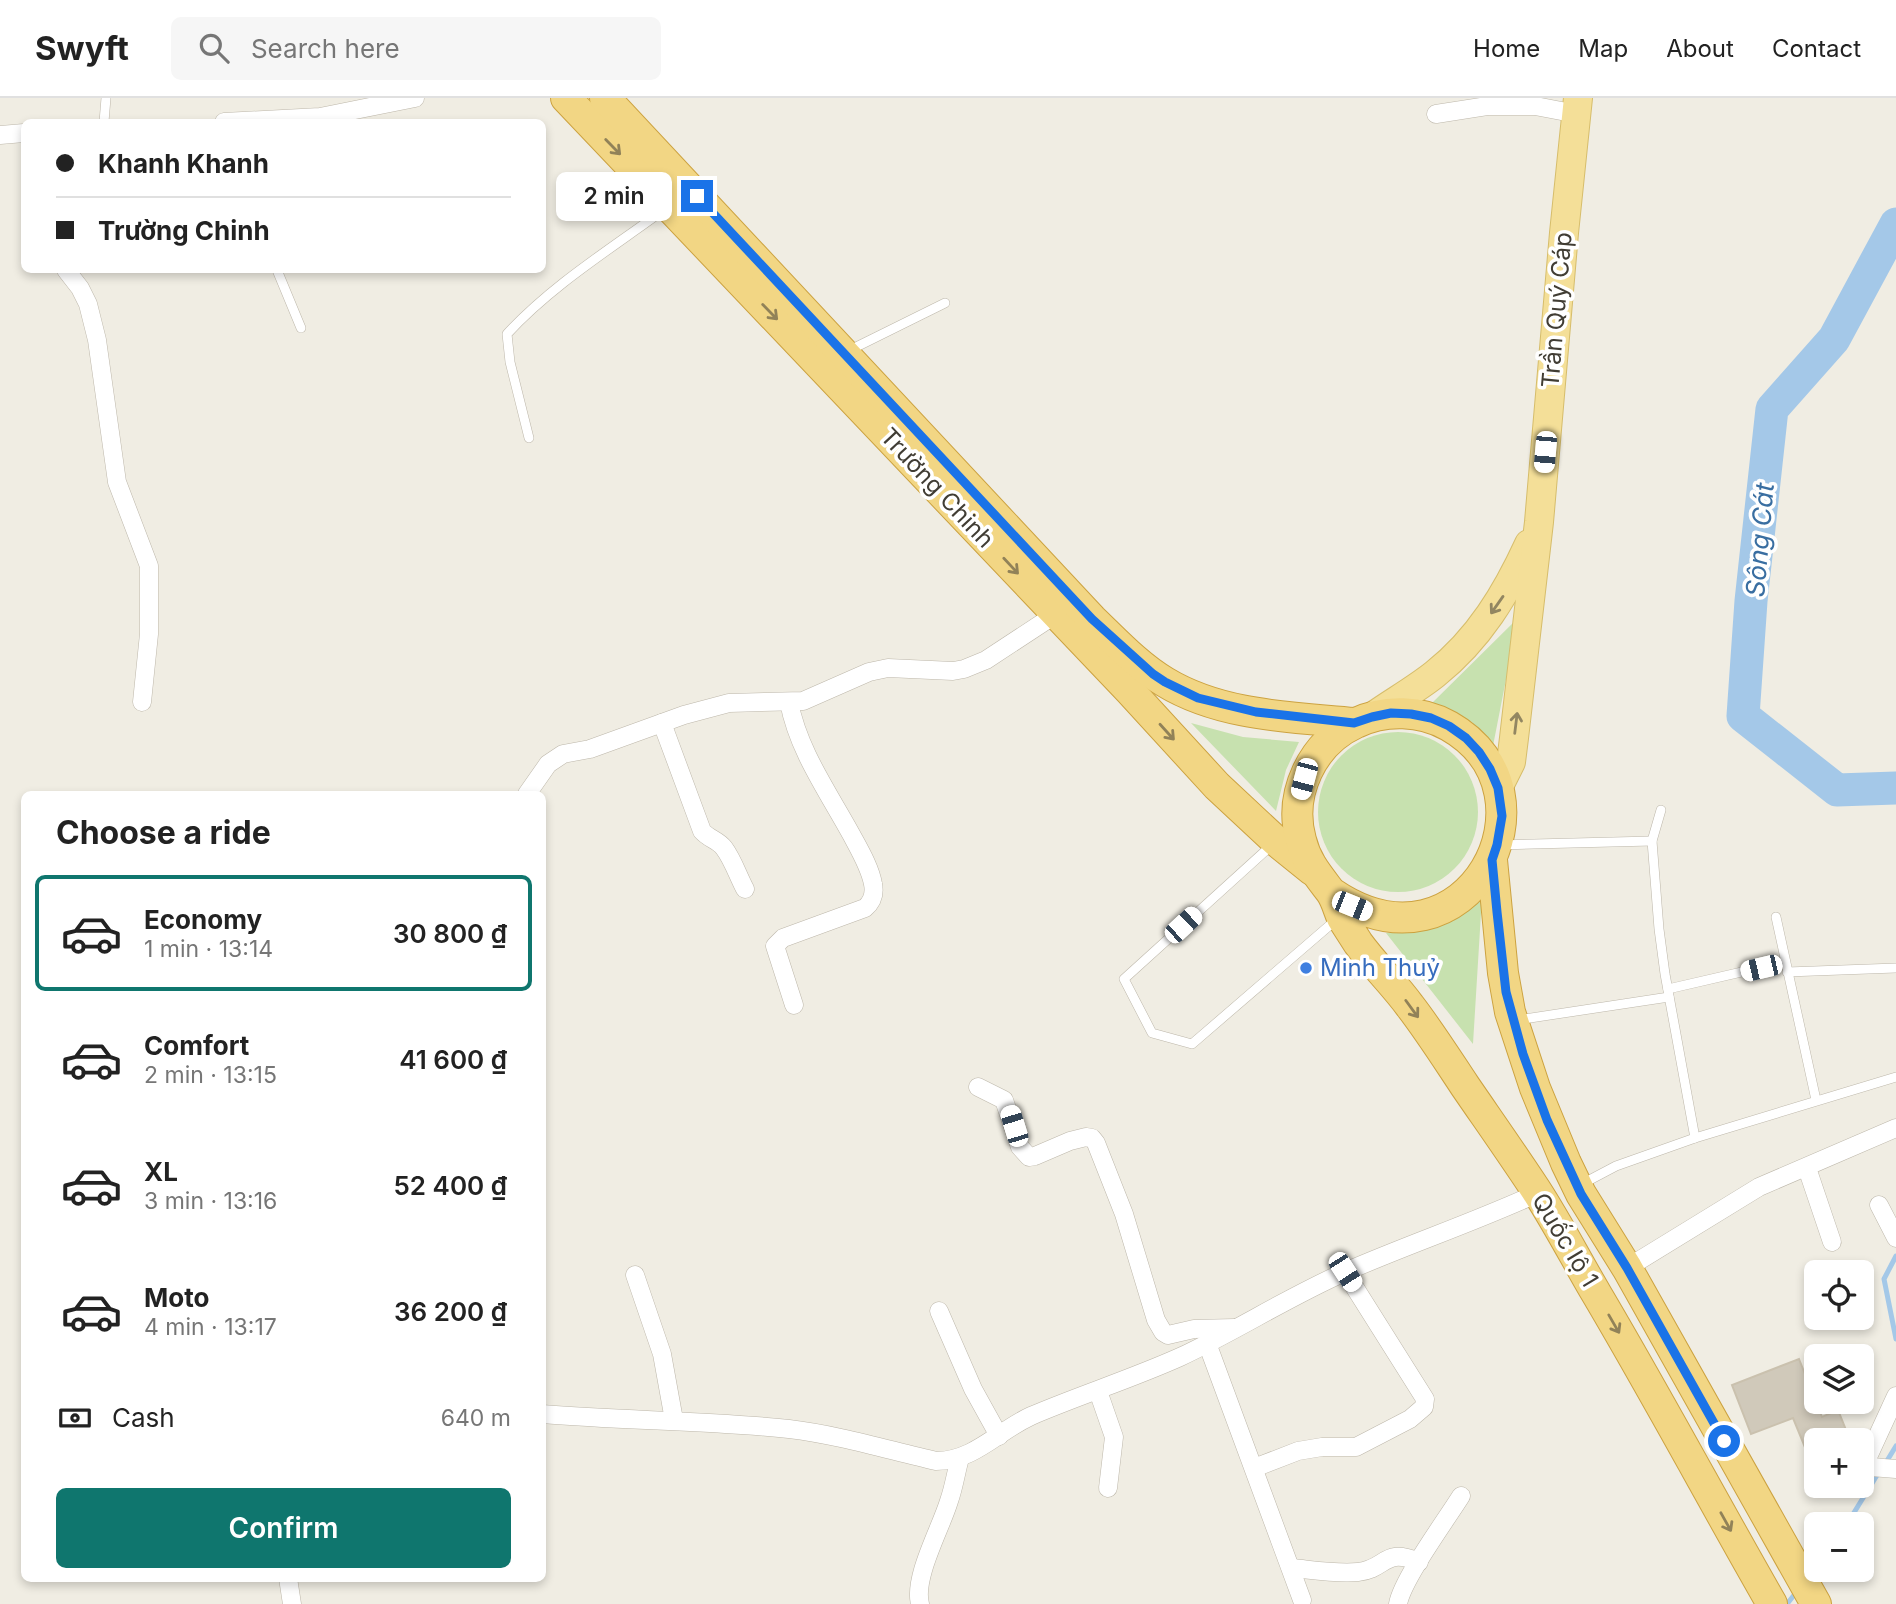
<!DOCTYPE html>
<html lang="en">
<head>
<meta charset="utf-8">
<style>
  body { margin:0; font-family:Inter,sans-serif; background:#f6f6f6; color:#222; height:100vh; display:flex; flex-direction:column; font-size:26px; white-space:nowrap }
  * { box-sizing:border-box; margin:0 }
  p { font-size:23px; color:#767676 }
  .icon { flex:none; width:38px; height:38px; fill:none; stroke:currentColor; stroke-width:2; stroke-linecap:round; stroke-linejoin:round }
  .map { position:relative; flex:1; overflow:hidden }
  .side { position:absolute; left:21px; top:693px; width:525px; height:791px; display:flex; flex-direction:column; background:#fff; border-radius:10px; box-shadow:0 4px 10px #0003 }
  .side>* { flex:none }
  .top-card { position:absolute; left:21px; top:21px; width:525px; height:154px; border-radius:10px; box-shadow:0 4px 10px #0003; display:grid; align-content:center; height:154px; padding:0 35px; background:#fff }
  .tools { position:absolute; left:1804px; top:1162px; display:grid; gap:14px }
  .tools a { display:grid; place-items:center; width:70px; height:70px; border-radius:10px; background:#fff; box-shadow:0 4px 10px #0003; font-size:35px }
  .end { position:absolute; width:32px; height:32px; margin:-16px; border:9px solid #1a73e8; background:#fff; box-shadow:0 0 0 4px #fff }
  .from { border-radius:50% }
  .bubble { position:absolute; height:49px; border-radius:10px; background:#fff; box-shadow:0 4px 10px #0003; font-size:23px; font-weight:600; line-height:49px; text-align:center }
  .car { position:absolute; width:21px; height:42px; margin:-21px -10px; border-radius:9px; box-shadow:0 0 5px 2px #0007; background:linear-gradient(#fff 24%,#345 0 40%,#fff 0 76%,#345 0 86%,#fff 0) }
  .top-card b { display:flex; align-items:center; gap:24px; height:66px; font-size:26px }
  .top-card b+b { border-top:2px solid #e0e0e0 }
  .top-card i { width:18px; height:18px; background:#222 }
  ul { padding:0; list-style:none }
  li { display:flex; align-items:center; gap:21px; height:116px; margin:0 14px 10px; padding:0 21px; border:4px solid transparent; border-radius:10px }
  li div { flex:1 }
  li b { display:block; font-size:26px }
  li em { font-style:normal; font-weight:600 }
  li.on { border-color:#0f766e }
  li>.icon { width:63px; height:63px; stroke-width:1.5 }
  h2 { padding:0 35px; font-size:32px; line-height:84px }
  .pay { display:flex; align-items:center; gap:18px; height:77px; padding:0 35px; font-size:26px }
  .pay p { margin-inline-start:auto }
  .button { display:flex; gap:14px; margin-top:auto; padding:14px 35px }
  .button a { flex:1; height:80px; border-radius:10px; background:#0f766e; color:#fff; font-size:28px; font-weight:600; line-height:80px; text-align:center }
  header { display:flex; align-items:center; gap:42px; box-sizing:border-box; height:98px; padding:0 35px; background:#fff; border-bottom:2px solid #e0e0e0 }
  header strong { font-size:33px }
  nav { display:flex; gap:38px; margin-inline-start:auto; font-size:24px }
  .search { width:490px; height:63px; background:#f6f6f6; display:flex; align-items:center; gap:18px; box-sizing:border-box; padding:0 24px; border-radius:10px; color:#767676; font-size:26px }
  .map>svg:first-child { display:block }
  .green { fill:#c7e1af }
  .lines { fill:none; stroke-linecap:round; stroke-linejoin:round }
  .stream { stroke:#a4c8e8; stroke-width:5 }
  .river { stroke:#a4c8e8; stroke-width:33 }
  .building { fill:#d0c9ba; stroke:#cac1ae; stroke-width:2 }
  .service-casing { stroke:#bdb7aa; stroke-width:10 }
  .minor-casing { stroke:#bdb7aa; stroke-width:19 }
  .primary-casing { stroke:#d6bd6b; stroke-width:30 }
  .trunk-casing { stroke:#cca240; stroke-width:32 }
  .service { stroke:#fff; stroke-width:9 }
  .minor { stroke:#fff; stroke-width:18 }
  .primary { stroke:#f4df98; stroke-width:28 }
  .trunk { stroke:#f2d684; stroke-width:30 }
  .oneway { stroke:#918258 }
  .oneway2 { stroke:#928661 }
  .route { stroke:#1a73e8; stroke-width:9 }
  .shop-dot { fill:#3f7fe0; stroke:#fff; stroke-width:2.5 }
  .labels { text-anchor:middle; stroke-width:7; stroke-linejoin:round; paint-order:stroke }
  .street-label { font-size:24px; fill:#413d34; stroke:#fff }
  .shop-label { font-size:24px; fill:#366cbe; stroke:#fff; text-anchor:start }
  .water-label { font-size:26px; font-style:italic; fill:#396ea1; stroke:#fff }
</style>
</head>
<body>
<header>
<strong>Swyft</strong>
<div class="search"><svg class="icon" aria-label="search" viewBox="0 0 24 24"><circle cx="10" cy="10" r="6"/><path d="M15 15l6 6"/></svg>Search here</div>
<nav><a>Home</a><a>Map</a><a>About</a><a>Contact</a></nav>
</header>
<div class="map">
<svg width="1896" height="1506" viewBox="0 0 1896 1506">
  <rect width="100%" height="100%" fill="#f0ede3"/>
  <g class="green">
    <polygon points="1518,520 1492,653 1472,624 1430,607"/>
    <polygon points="1191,625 1243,639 1299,644 1286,672 1276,713"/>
    <circle cx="1398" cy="714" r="80"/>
    <polygon points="1482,799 1473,946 1386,835 1435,830 1461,818"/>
  </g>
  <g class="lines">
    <g class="stream">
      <polyline points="1896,1158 1884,1181 1896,1241"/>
      <polyline points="1885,1366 1896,1348"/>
      <polyline points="1847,1426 1879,1374"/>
      <polyline points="1787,1506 1798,1492"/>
    </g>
    <polyline class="river" points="1896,126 1834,241 1772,311 1751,503 1743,618 1837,692 1896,690"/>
  </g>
  <polygon class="building" points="1799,1261 1822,1319 1838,1312 1850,1342 1816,1342 1816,1376 1793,1320 1751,1336 1732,1287"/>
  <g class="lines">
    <g class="service-casing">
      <g id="service">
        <polyline points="104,24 106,0"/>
        <polyline points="277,172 301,230"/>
        <polyline points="848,253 945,205"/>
        <path d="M529 340 510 264 507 236C552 187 612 150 665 111"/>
        <polyline points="1661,712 1652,743 1659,831 1665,876 1695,1040"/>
        <polyline points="1274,745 1124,881 1152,935 1192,946 1337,821"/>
        <polyline points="1499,747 1652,743"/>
        <polyline points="1776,819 1816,1002"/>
        <polyline points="1787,874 1896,870"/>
        <polyline points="1668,891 1785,864"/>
        <polyline points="1517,922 1669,899"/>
        <polyline points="1580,1087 1616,1068 1695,1040 1896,979"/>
      </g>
    </g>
    <g class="minor-casing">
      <g id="minor">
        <polyline points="1436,16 1487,8 1535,8 1577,16"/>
        <polyline points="224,24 320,19 415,0"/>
        <polyline points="0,37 24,35"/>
        <polyline points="66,172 80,190 88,206 97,242 117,384 149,468 149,536 142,604"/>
        <path d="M789 604C798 652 828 694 851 736 859 751 870 769 873 786 875 796 872 804 865 810L783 840 775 848 794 907"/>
        <path d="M662 625 702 733C709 741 718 742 724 750 733 762 738 778 745 791"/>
        <polyline points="527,696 548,666 563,656 590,651 684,617 729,605 803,603 869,574 888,570 953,573 964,571 986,562 1056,516"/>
        <polyline points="978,989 1004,1002 1020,1049 1029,1059 1035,1058 1070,1043 1086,1039 1092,1040 1096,1045 1124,1116 1156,1222 1163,1234 1168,1237 1194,1231 1235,1230"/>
        <polyline points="1807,1070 1832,1144"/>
        <polyline points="1879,1107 1896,1140"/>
        <polyline points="1627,1170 1759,1089 1896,1030"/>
        <polyline points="635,1177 662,1256 674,1322"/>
        <polyline points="939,1213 973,1291 999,1338"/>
        <polyline points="1207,1245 1302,1502"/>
        <polyline points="1098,1293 1114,1339 1108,1390"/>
        <polyline points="1896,1298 1867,1361 1867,1366 1871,1369 1896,1371"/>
        <path d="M542 1316C625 1323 707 1322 789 1331 839 1337 888 1352 936 1363 974 1363 998 1333 1031 1318 1080 1297 1131 1281 1180 1259 1236 1233 1288 1199 1345 1174 1409 1146 1475 1124 1538 1095"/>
        <polyline points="1254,1370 1298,1353 1322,1349 1356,1349 1410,1321 1424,1309 1425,1301 1345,1174"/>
        <path d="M1292 1470C1313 1472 1336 1476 1358 1474 1387 1471 1383 1449 1419 1464"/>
        <polyline points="288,1480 292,1506"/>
        <path d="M920 1506C913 1479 941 1430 949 1403 954 1389 956 1374 960 1360"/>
        <path d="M1398 1506C1402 1482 1446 1422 1461 1398"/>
      </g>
    </g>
    <g class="primary-casing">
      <g id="primary">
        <path d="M1372 619C1393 604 1415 592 1435 576 1479 541 1506 496 1529 446"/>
        <polyline points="1498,690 1511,664 1514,640 1539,424 1564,135 1578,0"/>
      </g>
    </g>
    <g class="trunk-casing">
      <g id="trunk">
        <polyline points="566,0 1129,592 1217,688 1276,743 1312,772"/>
        <path d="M605 0 1092 521C1115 543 1138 568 1165 584 1221 618 1291 619 1354 625"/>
        <polyline points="1492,762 1503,875 1510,914 1535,990 1566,1065 1581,1096 1627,1170 1816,1506"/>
        <path d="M1332 795C1467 887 1567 695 1449 628 1421 612 1385 611 1356 625 1312 645 1288 696 1301 742 1306 763 1317 776 1330 793 1336 801 1338 811 1342 820 1347 828 1353 837 1358 845 1374 867 1394 886 1410 908 1430 934 1447 961 1465 988 1489 1023 1513 1057 1536 1092 1558 1126 1576 1161 1596 1195 1657 1298 1713 1403 1772 1506"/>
      </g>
    </g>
    <use href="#service" class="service"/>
    <use href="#minor" class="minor"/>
    <use href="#primary" class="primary"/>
    <use href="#trunk" class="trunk"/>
  </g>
  <defs><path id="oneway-shaft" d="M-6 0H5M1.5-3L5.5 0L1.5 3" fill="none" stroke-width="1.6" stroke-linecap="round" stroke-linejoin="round" transform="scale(1.75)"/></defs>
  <g class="oneway">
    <use href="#oneway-shaft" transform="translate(613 49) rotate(46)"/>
    <use href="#oneway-shaft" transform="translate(770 214) rotate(46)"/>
    <use href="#oneway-shaft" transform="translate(1011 468) rotate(47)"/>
    <use href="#oneway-shaft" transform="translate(1167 634) rotate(48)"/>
    <use href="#oneway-shaft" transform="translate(1412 911) rotate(54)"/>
    <use href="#oneway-shaft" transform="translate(1614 1226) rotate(60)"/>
    <use href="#oneway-shaft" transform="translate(1726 1424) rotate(61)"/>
  </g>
  <g class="oneway2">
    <use href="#oneway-shaft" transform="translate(1497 507) rotate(125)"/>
    <use href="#oneway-shaft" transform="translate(1516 625) rotate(-83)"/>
  </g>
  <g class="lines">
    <polyline class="route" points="697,98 1092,521 1153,576 1165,584 1198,600 1256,614 1354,625 1372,619 1391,615 1411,616 1431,620 1449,628 1466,640 1479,654 1490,671 1498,690 1502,718 1497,747 1492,762 1497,814 1506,894 1523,956 1547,1022 1581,1096 1627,1170 1724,1343"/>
  </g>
  <circle class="shop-dot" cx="1306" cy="870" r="7"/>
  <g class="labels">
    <g class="street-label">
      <text transform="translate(1557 212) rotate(-85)" y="8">Trần Quý Cáp</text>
      <text transform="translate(937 390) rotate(47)" y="8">Trường Chinh</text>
      <text transform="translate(1565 1142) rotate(59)" y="8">Quốc lộ 1</text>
    </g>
    <g class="shop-label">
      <text x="1320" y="878">Minh Thuỷ</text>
    </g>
    <g class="water-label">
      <text transform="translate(1760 442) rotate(-85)" y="9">Sông Cát</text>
    </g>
  </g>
</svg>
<div class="tools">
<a><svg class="icon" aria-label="locate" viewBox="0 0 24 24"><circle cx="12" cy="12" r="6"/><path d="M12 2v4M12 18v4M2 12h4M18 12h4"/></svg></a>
<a><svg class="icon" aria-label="layers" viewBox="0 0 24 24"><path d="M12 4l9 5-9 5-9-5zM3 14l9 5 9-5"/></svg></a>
<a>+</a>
<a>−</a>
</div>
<i class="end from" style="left:1724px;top:1343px"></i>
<i class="end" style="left:697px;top:98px"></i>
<div class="bubble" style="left:556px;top:74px;width:116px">2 min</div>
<i class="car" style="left:1545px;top:354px;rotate:185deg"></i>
<i class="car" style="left:1304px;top:681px;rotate:195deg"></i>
<i class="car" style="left:1352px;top:808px;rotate:112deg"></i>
<i class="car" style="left:1183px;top:827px;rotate:47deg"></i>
<i class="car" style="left:1761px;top:870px;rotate:257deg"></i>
<i class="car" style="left:1014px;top:1028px;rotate:343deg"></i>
<i class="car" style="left:1345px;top:1174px;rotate:147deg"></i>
<div class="top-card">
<b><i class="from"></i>Khanh Khanh</b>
<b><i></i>Trường Chinh</b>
</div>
<section class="side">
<h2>Choose a ride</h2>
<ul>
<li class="on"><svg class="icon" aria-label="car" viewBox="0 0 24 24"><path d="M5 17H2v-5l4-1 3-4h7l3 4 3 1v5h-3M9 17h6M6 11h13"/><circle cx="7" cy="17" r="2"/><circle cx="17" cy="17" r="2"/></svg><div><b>Economy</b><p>1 min · 13:14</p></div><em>30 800 ₫</em></li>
<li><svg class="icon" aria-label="car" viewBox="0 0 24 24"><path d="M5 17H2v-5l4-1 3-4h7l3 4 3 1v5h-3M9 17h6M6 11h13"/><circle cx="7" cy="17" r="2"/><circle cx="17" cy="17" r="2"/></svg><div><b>Comfort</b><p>2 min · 13:15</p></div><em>41 600 ₫</em></li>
<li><svg class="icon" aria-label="car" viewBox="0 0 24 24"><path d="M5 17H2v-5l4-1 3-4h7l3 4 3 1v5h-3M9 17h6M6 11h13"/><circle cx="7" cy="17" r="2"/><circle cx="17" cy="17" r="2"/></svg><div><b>XL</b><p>3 min · 13:16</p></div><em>52 400 ₫</em></li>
<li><svg class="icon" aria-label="car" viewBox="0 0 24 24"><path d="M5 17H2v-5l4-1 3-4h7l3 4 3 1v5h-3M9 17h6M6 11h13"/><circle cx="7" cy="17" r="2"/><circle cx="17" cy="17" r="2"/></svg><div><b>Moto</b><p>4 min · 13:17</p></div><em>36 200 ₫</em></li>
</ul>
<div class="pay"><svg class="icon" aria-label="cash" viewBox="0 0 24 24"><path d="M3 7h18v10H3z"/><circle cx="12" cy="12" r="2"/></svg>Cash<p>640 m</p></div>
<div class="button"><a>Confirm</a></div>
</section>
</div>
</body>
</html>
